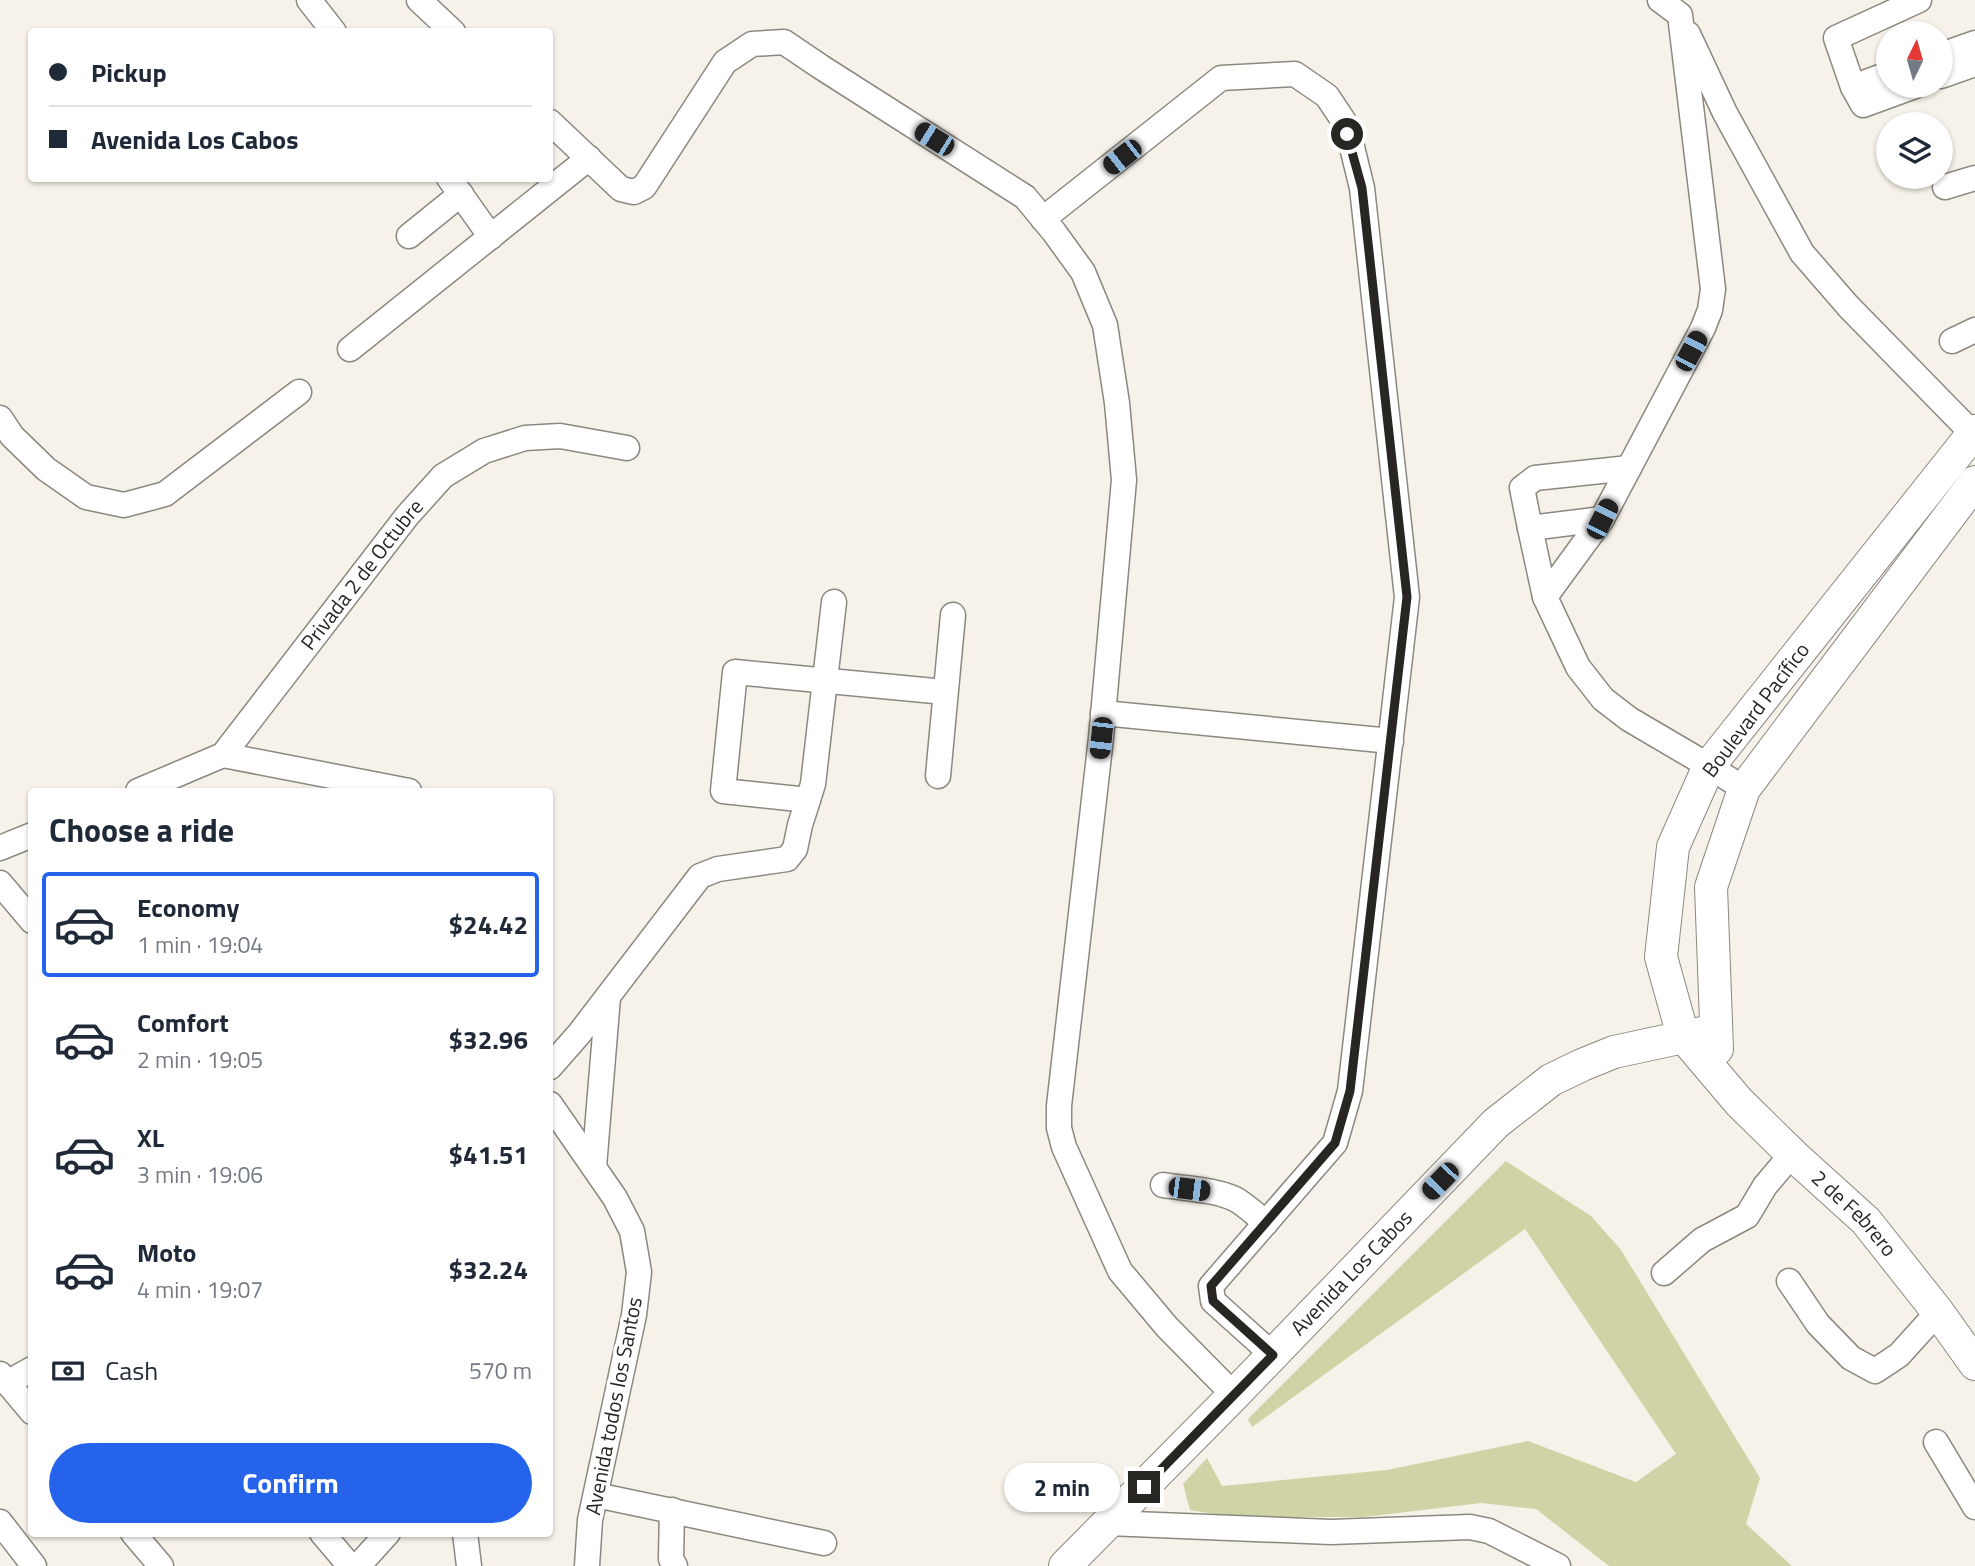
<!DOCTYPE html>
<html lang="en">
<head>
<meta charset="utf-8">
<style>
  body { margin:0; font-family:"Titillium Web",sans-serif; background:#f2f2f3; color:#1f2937; height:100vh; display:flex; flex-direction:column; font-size:26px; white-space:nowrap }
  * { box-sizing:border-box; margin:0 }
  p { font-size:23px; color:#747a83 }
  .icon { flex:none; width:38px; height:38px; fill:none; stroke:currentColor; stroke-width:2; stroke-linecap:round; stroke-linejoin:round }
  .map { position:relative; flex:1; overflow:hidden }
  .details { position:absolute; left:28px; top:788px; width:525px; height:749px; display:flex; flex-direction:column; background:#fff; border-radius:7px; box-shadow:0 2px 5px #0004 }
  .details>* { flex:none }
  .top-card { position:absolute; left:28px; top:28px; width:525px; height:154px; border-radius:7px; box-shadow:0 2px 5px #0004; display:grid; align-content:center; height:154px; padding:0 21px; background:#fff }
  .needle { width:46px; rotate:5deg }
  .tools { position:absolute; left:1876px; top:21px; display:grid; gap:14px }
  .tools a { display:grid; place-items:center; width:77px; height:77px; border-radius:50%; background:#fff; box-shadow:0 2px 5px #0004; font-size:35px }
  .end { position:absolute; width:32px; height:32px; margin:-16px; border:9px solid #282623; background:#fff; box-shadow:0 0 0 4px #fff }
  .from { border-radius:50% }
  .bubble { position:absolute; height:49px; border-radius:24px; background:#fff; box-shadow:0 2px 5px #0004; font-size:23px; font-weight:700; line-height:49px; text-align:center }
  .car { position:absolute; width:21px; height:42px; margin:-21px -10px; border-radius:9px; box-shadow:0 0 5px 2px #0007; background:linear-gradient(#222 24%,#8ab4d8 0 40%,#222 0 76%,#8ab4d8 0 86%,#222 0) }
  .top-card b { display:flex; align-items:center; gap:24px; height:66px; font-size:26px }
  .top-card b+b { border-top:2px solid #e0e1e3 }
  .top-card i { width:18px; height:18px; background:#1f2937 }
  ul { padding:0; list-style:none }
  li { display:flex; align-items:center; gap:21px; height:105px; margin:0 14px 10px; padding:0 7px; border:4px solid transparent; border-radius:7px }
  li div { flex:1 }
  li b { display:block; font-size:26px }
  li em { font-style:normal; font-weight:700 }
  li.on { border-color:#2563eb }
  li>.icon { width:63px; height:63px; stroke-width:1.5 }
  h2 { padding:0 21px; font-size:32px; line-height:84px }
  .pay { display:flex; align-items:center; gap:18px; height:77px; padding:0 21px; font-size:26px }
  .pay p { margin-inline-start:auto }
  .action { display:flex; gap:14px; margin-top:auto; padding:14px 21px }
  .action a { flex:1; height:80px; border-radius:42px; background:#2563eb; color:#fff; font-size:28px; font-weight:700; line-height:80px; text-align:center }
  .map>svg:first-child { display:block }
  .green { fill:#cfd3a6 }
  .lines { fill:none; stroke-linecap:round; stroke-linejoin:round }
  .minor-casing { stroke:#8b8880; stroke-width:27 }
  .major-casing { stroke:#8b8880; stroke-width:34 }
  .minor { stroke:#fff; stroke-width:24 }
  .major { stroke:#fff; stroke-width:32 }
  .route { stroke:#282623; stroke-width:9 }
  .labels { text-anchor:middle; stroke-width:7; stroke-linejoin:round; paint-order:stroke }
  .street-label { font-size:21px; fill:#282623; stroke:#fff }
</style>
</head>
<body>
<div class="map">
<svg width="1975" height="1566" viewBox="0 0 1975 1566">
  <rect width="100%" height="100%" fill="#f6f2e9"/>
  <polygon class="green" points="1506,1161 1591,1216 1621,1250 1760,1478 1746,1524 1792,1566 1609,1566 1536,1509 1481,1503 1364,1517 1233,1517 1190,1510 1183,1484 1207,1458 1222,1486 1387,1470 1528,1441 1636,1482 1676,1454 1525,1229 1252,1427 1248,1419"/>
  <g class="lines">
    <g class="minor-casing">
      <g id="minor">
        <polyline points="309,0 334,32"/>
        <polyline points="419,0 453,32"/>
        <polyline points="1660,0 1680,15 1713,289 1710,310 1703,328 1602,519 1545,597 1578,667 1603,699 1629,719 1709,766 1744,789"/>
        <polyline points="1688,34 1725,113 1802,253 1848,306 1973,434"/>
        <polyline points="1941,55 1975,43"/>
        <polyline points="1941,76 1975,64"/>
        <polyline points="1915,86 1863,105 1853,87 1836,38 1919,0"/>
        <polyline points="1853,87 1888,74"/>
        <polyline points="550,122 621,189 634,192 644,187 725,62 752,44 784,42 821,67 1025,197 1054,232 1083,272 1105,325 1117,403 1124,480 1101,738 1059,1106 1059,1128 1064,1147 1120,1271 1167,1327 1234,1395"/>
        <polyline points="449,178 491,237"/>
        <polyline points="1945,187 1975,178"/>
        <polyline points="1043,219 1221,78 1295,74 1327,96 1343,120 1352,147 1362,188 1407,597 1350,1091 1335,1143 1211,1286 1213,1301 1273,1355"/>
        <polyline points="409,236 461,194"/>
        <polyline points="1952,341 1975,330"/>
        <polyline points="350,349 589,158"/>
        <polyline points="0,418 12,436 46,469 86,497 124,505 165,494 299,392"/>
        <polyline points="1602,519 1530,528 1522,488 1535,478 1629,468"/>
        <polyline points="1530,528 1545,597"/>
        <polyline points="1103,713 1391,741"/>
        <polyline points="223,755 409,791"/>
        <polyline points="938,776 953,615"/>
        <path id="s1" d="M138 791 223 755 407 516 443 476 484 451 525 438 560 436 627 448"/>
        <polyline points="808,800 813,784 834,602"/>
        <polyline points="0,848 32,835"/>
        <polyline points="0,883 32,921"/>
        <polyline points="550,1067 579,1034 700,876 718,869 787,859 795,849 800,825 808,800 723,791 735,672 945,692"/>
        <polyline points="550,1104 615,1198 632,1231 639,1272 634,1315 590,1520 587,1566"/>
        <polyline points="594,1167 608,997"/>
        <path d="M1163 1185C1187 1189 1213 1189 1235 1199 1246 1205 1256 1215 1266 1223"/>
        <polyline points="1664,1273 1702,1240 1747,1216 1765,1186 1792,1154"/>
        <polyline points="1789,1281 1818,1324 1851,1358 1875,1371 1899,1355 1938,1312"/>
        <polyline points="0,1374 32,1412"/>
        <polyline points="7,1383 32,1369"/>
        <polyline points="1936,1442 1975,1507"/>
        <polyline points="596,1495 824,1543"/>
        <polyline points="672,1510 671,1559 675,1566"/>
        <polyline points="0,1522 34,1566"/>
        <polyline points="1108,1523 1331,1532 1470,1527 1489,1531 1558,1566"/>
        <polyline points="133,1533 161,1566"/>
        <polyline points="322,1533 350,1566"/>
        <polyline points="465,1533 469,1566"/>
        <polyline points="358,1566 388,1533"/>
      </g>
    </g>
    <g class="major-casing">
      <g id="major">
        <path id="s2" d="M1975 431 1709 766 1673 847 1661 957 1683 1036 1739 1102 1792 1154 1866 1221 1938 1312 1975 1364"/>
        <polyline points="1717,1049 1711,887 1744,789 1975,482"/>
        <path id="s3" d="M1065 1566 1234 1395 1496 1123 1551 1080 1582 1065 1614 1052 1716 1030"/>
      </g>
    </g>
    <use href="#minor" class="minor"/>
    <use href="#major" class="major"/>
  </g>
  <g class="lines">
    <polyline class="route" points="1144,1487 1273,1355 1213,1301 1211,1286 1335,1143 1350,1091 1407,597 1362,188 1347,134"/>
  </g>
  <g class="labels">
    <g class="street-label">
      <text dy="7" stroke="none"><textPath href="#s1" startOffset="320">Privada 2 de Octubre</textPath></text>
      <text transform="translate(1756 710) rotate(-53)" y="7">Boulevard Pacífico</text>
      <text dy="7" stroke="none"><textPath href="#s2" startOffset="956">2 de Febrero</textPath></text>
      <text dy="7" stroke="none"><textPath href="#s3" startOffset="410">Avenida Los Cabos</textPath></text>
      <text transform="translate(614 1406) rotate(-79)" y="7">Avenida todos los Santos</text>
    </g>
  </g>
</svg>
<div class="tools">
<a><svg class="needle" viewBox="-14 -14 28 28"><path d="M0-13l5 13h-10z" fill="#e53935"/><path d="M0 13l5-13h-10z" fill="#747a83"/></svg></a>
<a><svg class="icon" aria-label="layers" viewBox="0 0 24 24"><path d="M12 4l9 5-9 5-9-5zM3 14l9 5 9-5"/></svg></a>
</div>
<i class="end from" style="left:1347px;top:134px"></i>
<i class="end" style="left:1144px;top:1487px"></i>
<div class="bubble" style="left:1004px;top:1463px;width:116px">2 min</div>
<i class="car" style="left:934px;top:139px;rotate:302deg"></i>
<i class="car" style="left:1122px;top:157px;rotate:232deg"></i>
<i class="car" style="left:1691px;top:351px;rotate:28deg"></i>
<i class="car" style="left:1602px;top:519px;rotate:27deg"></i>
<i class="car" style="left:1101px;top:738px;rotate:186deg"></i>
<i class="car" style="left:1440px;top:1181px;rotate:224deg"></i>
<i class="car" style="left:1189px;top:1189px;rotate:97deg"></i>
<div class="top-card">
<b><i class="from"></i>Pickup</b>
<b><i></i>Avenida Los Cabos</b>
</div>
<section class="details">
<h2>Choose a ride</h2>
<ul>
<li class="on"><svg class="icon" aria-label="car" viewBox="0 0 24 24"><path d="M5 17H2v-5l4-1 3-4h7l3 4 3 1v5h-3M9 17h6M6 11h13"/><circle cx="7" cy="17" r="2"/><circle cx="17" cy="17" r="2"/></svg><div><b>Economy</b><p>1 min · 19:04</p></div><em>$24.42</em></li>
<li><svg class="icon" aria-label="car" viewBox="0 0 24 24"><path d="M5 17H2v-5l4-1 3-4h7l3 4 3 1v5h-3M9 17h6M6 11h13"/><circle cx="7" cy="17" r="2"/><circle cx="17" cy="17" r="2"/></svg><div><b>Comfort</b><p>2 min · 19:05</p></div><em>$32.96</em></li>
<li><svg class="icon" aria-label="car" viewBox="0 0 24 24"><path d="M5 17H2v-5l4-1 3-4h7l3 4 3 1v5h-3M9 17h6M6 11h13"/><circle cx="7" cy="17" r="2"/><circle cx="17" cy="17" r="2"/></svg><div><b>XL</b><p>3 min · 19:06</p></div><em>$41.51</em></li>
<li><svg class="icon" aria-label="car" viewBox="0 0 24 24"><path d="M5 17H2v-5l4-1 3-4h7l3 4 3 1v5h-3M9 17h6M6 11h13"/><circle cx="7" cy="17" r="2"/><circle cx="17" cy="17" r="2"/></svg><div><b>Moto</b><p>4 min · 19:07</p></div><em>$32.24</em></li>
</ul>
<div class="pay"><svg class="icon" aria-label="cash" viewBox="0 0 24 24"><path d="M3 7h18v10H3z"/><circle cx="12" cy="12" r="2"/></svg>Cash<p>570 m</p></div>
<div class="action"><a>Confirm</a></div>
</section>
</div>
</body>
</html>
